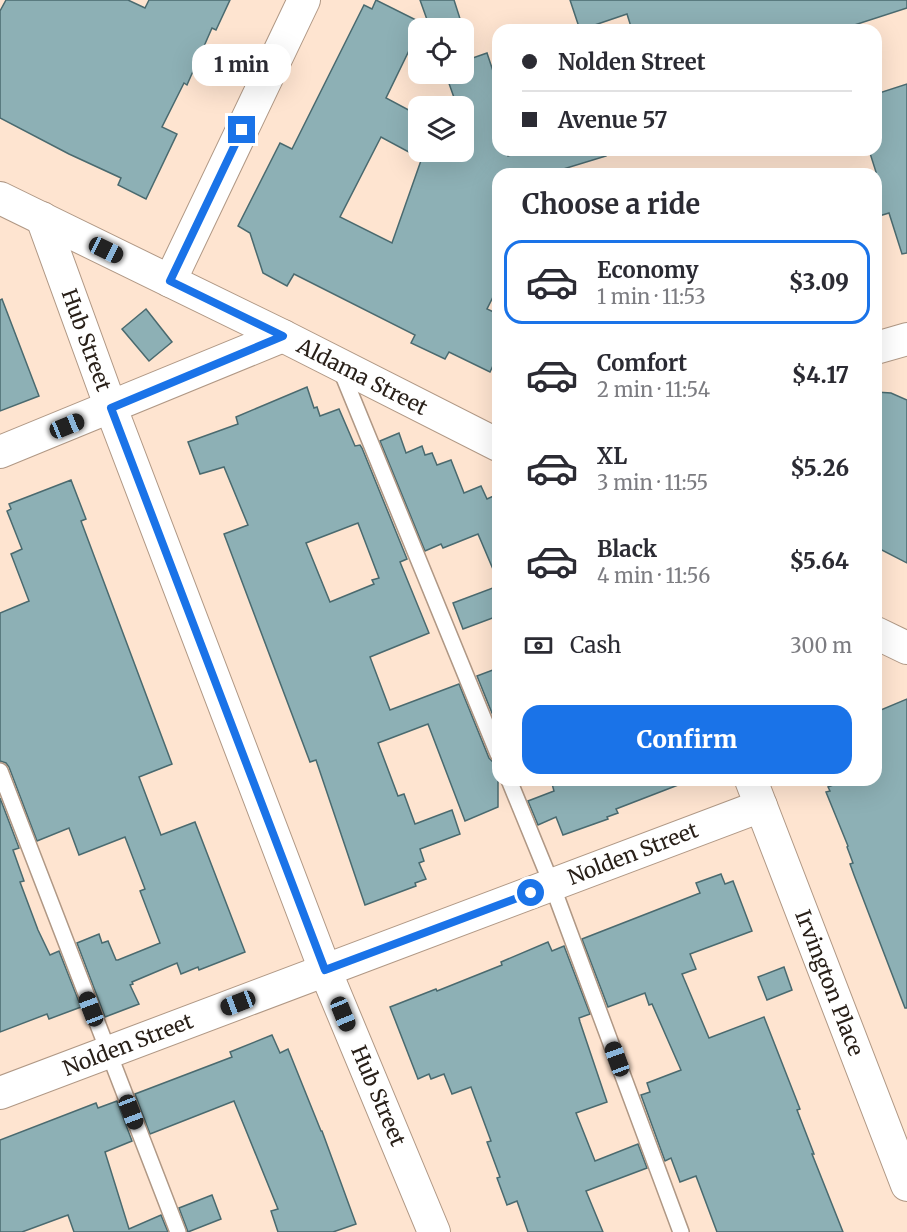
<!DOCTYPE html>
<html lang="en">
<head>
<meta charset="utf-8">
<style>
  body { margin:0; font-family:Merriweather,serif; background:#f7f7f7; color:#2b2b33; height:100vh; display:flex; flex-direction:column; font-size:22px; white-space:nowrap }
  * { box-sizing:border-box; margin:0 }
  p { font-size:20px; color:#7c7c81 }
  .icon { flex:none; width:33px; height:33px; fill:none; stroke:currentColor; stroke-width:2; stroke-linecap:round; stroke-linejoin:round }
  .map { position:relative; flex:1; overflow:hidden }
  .side { position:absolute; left:492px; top:168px; width:390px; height:618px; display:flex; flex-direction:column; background:#fff; border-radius:18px; box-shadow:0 6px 24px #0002 }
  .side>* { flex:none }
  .top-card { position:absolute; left:492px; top:24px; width:390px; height:132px; border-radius:18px; box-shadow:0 6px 24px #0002; display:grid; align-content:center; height:132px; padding:0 30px; background:#fff }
  .tools { position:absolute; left:408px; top:18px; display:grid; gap:12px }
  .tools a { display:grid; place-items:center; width:66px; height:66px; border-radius:12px; background:#fff; box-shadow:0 6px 24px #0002; font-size:30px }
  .end { position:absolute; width:27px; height:27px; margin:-14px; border:8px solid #1a73e8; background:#fff; box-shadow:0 0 0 3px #fff }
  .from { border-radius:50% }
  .bubble { position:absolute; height:42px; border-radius:18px; background:#fff; box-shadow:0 6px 24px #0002; font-size:20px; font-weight:800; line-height:42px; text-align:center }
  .car { position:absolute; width:18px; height:36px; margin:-18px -9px; border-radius:8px; box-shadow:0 0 4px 2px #0007; background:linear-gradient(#222 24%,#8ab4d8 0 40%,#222 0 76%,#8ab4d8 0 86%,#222 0) }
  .top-card b { display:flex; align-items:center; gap:21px; height:57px; font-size:22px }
  .top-card b+b { border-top:2px solid #e1e1e2 }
  .top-card i { width:15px; height:15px; background:#2b2b33 }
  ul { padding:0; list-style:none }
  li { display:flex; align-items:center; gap:18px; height:84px; margin:0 12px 9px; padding:0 18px; border:3px solid transparent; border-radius:18px }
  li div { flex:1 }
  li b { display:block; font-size:22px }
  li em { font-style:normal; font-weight:800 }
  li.selected { border-color:#1a73e8 }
  li>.icon { width:54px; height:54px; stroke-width:1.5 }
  h2 { padding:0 30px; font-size:27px; line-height:72px }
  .pay { display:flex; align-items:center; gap:15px; height:66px; padding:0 30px; font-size:22px }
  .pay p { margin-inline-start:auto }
  .cta { display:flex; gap:12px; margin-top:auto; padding:12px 30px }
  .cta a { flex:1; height:69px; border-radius:18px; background:#1a73e8; color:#fff; font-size:24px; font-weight:800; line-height:69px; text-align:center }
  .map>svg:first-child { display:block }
  .building { fill:#8db0b5; stroke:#4a6a6f; stroke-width:1.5; fill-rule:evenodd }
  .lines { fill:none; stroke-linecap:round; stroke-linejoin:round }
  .service-casing { stroke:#b09885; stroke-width:18 }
  .minor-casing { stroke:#b09885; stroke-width:34 }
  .service { stroke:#fff; stroke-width:15 }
  .minor { stroke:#fff; stroke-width:32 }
  .route { stroke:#1a73e8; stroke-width:8 }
  .labels { text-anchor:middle; stroke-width:4.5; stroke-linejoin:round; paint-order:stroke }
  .street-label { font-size:21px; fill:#292019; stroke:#fff }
</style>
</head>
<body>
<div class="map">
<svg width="907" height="1232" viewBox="0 0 907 1232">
  <rect width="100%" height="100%" fill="#fee4d0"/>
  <g class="building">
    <polygon points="6,0 128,0 145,8 149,0 230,0 216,30 212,28 187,85 184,83 162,127 177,134 146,199 118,185 121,178 69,154 0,118 0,11"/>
    <polygon points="376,0 418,21 418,32 386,98 418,115 418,157 381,137 340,217 392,243 424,152 464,152 464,138 469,141 464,126 464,106 457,106 446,75 464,74 464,61 487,53 498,86 498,150 506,150 508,156 528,150 605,150 606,156 560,170 561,174 498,174 498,287 487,309 498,314 498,355 490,372 449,352 445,359 411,343 415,335 294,274 287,286 263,273 250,233 238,226 280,143 292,149 364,5 372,9"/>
    <polygon points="420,0 454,0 463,28 430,28"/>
    <polygon points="570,0 907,0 907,8 839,30 632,30 627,14 580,30"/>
    <polygon points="907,84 907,253 902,254 889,213 876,217 876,172 869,150 876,150 876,94"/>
    <polygon points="2,299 39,396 0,411 0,300"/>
    <polygon points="146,309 172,342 149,361 122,329"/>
    <path d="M307 387 314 408 317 407 320 416 339 409 355 446 360 445 362 448 407 559 400 562 429 633 370 657 390 710 459 684 489 758 493 762 498 764V807L465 821 428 724 378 743 398 796 404 794 415 824 452 810 460 834 420 849 424 861 419 863 426 879 415 883 416 886 365 905 316 760 310 762 224 534 248 525 224 467 200 474 188 442 238 424 236 417ZM358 523 379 578 372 580 374 584 330 602 306 543Z"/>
    <polygon points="876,392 891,393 907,400 907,563 876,547"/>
    <polygon points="399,433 406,453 422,446 425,455 432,453 437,465 451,460 464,493 481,486 487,499 498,494 498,581 478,534 443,548 441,544 425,551 380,441"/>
    <polygon points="71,480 86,519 81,521 172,764 139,777 161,835 195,822 245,952 199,970 198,967 181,974 177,963 132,982 133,984 130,985 139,1004 105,1017 77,943 99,934 102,943 108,941 116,960 118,960 160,943 140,891 145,889 125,837 79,855 69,828 37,841 9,767 6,763 0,761 0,613 29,601 11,554 22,549 7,511 11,509 9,504"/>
    <polygon points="498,586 498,616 463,629 453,603"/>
    <polygon points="498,668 498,728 477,676"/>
    <polygon points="907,699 907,1008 905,1008 854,875 850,864 853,863 847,847 848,846 826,792 830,791 828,787 846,780 876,780 876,712"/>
    <polygon points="551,780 686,780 686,782 616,809 618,813 607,817 608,819 563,835 556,817 538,825 528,801 554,791"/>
    <polygon points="0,798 19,848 13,850 24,881 20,882 38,930 50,955 59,951 81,1007 49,1019 47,1014 0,1032"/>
    <polygon points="721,874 725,884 733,881 752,931 690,954 696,969 682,974 709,1038 764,1017 800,1109 797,1110 814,1154 812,1154 843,1232 717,1232 696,1176 680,1182 671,1158 665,1161 641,1095 650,1092 647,1083 681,1070 652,1004 649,1005 645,993 608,1007 582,939 700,893 696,883"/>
    <polygon points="548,942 552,951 564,946 590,1014 579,1018 580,1022 607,1102 576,1113 595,1161 638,1144 647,1168 586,1191 603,1232 528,1232 517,1201 507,1205 497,1178 500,1177 487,1142 491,1141 471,1087 452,1094 444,1074 431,1079 429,1074 418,1079 390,1007 436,989 437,991 502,965 501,962"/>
    <polygon points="784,967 792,990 767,1000 758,977"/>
    <polygon points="272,1035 280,1053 288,1049 321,1131 322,1131 356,1224 333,1232 278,1232 271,1211 278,1209 234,1101 150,1134 135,1094 232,1057 230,1052"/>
    <polygon points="117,1101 132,1141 105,1152 129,1229 161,1215 168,1232 74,1232 68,1215 22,1232 0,1232 0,1140 96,1103 98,1108"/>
    <polygon points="212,1195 221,1219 188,1232 179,1208"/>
  </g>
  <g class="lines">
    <g class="service-casing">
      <g id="service">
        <polyline points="340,368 498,754"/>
        <polyline points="0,771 178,1232"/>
        <polyline points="509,780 552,885 681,1232"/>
      </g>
    </g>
    <g class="minor-casing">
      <g id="minor">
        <polyline points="0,198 283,336 498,445"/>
        <polyline points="42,218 111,408 325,970 434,1232"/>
        <polyline points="170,281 304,0"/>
        <polyline points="876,348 907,339"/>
        <polyline points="0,452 283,336"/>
        <polyline points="876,633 907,648"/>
        <polyline points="751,780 907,1185"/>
        <polyline points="0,1093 761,806"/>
      </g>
    </g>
    <use href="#service" class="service"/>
    <use href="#minor" class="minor"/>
  </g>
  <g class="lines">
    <polyline class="route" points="242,130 170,281 283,336 111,408 325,970 531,893"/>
  </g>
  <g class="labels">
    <g class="street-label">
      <text transform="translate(86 340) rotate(70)" y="7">Hub Street</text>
      <text transform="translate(362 377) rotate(27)" y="7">Aldama Street</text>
      <text transform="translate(633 854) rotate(-21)" y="7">Nolden Street</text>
      <text transform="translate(829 983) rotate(69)" y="7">Irvington Place</text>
      <text transform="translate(128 1045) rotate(-21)" y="7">Nolden Street</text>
      <text transform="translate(378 1096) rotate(67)" y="7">Hub Street</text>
    </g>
  </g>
</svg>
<div class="tools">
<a><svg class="icon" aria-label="locate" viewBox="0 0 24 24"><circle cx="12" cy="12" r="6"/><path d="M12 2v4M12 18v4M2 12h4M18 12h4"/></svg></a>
<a><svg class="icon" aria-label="layers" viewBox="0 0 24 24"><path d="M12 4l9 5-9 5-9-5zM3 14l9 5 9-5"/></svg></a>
</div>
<i class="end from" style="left:531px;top:893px"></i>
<i class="end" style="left:242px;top:130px"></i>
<div class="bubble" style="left:192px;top:44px;width:99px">1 min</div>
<i class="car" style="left:106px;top:250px;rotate:116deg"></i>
<i class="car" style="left:67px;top:426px;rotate:68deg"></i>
<i class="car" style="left:238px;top:1003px;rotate:249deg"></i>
<i class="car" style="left:91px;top:1009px;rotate:339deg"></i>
<i class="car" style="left:343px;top:1014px;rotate:158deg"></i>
<i class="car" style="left:617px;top:1059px;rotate:340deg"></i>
<i class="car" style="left:131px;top:1112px;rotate:159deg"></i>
<div class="top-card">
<b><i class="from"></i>Nolden Street</b>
<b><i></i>Avenue 57</b>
</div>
<section class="side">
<h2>Choose a ride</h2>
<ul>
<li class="selected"><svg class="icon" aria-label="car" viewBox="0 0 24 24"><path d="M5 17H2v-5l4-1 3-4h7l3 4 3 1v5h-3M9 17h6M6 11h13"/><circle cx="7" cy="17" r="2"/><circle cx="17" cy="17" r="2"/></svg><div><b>Economy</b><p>1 min · 11:53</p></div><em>$3.09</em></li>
<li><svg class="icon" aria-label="car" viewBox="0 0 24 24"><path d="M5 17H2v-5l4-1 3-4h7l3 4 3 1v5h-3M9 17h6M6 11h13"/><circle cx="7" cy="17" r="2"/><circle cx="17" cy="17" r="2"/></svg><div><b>Comfort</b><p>2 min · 11:54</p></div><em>$4.17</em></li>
<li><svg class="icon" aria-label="car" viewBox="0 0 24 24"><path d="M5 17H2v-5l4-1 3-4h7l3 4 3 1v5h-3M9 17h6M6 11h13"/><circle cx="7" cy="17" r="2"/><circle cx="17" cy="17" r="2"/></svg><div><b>XL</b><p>3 min · 11:55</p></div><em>$5.26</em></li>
<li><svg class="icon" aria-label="car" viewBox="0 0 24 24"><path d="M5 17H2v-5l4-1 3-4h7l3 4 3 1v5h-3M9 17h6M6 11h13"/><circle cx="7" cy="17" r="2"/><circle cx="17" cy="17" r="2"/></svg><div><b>Black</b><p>4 min · 11:56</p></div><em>$5.64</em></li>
</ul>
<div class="pay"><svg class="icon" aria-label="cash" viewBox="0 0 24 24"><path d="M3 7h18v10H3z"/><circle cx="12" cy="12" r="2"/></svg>Cash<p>300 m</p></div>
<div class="cta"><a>Confirm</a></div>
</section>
</div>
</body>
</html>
